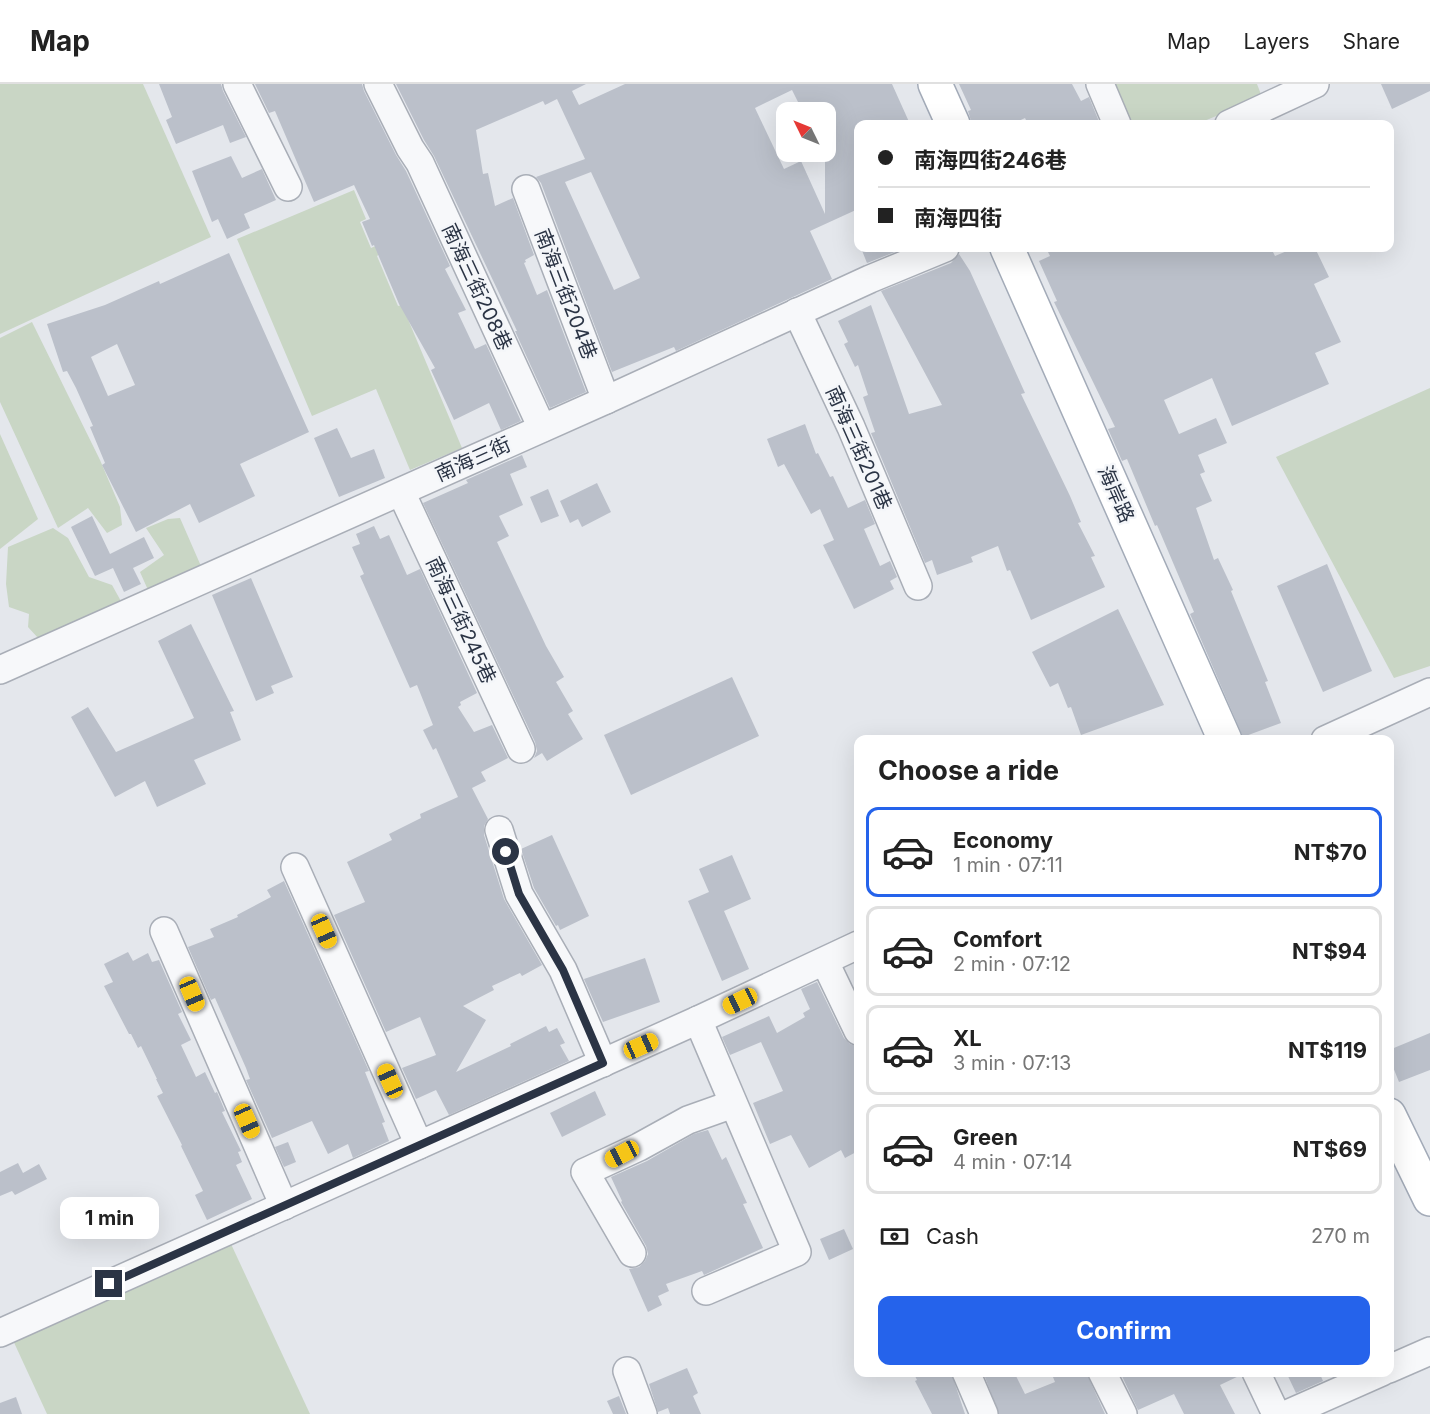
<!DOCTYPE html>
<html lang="en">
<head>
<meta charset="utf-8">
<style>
  body { margin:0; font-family:Inter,"Noto Sans TC",sans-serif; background:#f2f2f2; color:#222; height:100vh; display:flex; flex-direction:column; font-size:22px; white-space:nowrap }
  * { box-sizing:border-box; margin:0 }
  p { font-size:20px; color:#767676 }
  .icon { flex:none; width:33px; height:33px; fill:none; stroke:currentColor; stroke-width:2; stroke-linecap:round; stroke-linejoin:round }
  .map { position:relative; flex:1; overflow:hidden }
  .panel { position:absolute; left:854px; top:651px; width:540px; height:642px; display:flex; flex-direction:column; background:#fff; border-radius:12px; box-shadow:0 6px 24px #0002 }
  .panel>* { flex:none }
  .hud { position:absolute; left:854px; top:36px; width:540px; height:132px; border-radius:12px; box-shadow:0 6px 24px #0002; display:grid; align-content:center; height:132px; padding:0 24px; background:#fff }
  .needle { width:39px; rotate:313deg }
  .buttons { position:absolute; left:776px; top:18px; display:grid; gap:12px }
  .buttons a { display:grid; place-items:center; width:60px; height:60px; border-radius:12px; background:#fff; box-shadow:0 6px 24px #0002; font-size:30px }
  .end { position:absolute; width:27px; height:27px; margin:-14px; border:8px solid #2b3445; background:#fff; box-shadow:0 0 0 3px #fff }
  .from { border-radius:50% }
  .bubble { position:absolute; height:42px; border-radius:12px; background:#fff; box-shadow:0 6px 24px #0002; font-size:20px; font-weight:700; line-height:42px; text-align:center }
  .car { position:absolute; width:18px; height:36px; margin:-18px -9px; border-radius:8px; box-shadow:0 0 4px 2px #0007; background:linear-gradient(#f5c518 24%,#345 0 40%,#f5c518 0 76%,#345 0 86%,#f5c518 0) }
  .hud b { display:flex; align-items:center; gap:21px; height:57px; font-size:22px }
  .hud b+b { border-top:2px solid #e0e0e0 }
  .hud i { width:15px; height:15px; background:#222 }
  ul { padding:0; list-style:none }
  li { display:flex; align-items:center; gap:18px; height:90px; margin:0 12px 9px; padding:0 12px; border:3px solid #e0e0e0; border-radius:12px }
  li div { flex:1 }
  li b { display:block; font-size:22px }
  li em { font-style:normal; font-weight:700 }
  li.active { border-color:#2563eb }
  li>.icon { width:54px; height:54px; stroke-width:1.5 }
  h2 { padding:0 24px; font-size:27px; line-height:72px }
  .pay { display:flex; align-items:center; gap:15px; height:66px; padding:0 24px; font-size:22px }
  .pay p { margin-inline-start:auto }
  .button { display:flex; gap:12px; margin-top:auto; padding:12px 24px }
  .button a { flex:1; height:69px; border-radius:12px; background:#2563eb; color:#fff; font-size:24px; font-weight:700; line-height:69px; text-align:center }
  header { display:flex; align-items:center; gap:36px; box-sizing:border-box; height:84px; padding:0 30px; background:#fff; border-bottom:2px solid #e0e0e0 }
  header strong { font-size:28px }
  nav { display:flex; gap:33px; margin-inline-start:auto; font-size:21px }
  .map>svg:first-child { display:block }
  .green { fill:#c9d6c5 }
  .building { fill:#bbc0ca; fill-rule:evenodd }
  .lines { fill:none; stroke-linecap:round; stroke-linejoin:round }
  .minor-casing { stroke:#a9aeb7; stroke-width:30 }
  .major-casing { stroke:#a3abb8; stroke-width:36 }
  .minor { stroke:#f7f8fa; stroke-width:27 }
  .major { stroke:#fff; stroke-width:33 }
  .route { stroke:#2b3445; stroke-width:8 }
  .labels { text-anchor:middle; stroke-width:5; stroke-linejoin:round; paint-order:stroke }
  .street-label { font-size:20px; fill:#2b3445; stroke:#f4f6f9 }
</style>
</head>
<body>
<header>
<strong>Map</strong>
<nav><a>Map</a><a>Layers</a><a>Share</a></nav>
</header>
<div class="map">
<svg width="1430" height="1330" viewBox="0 0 1430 1330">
  <rect width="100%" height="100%" fill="#e4e7ec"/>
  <g class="green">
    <polygon points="0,0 143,0 211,153 0,250"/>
    <polygon points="1105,0 1257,0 1262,13 1197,40 1120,40"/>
    <polygon points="354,106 366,135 360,138 371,164 378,161 381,169 377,172 398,222 402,221 462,364 410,386 376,305 312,332 237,155"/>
    <polygon points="32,238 100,376 120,423 122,441 107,449 88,424 58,444 0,318 0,254"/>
    <polygon points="1430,304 1430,582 1394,594 1276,373"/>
    <polygon points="0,350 38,435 0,465"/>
    <polygon points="180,434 204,489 148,506 140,488 164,471 146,444 168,435"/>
    <polygon points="53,444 68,454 89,493 112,501 122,519 39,555 28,543 29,530 9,523 6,500 8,463"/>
    <polygon points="231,1160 310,1330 47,1330 11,1252"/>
  </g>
  <g class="building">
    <polygon points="159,0 221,0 223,7 246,53 230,59 223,41 176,60 166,36 172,33"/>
    <polygon points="255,0 362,0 364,7 396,71 406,87 450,182 445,185 466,226 458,229 475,265 486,260 521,337 501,346 489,319 454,336 431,286 435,284 399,220 374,161 372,162 362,138 370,135 354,101 314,118 275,27 269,29"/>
    <path d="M396 0H586L572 7 579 21 625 0H892L910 40H858V125L810 147 832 195 676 267 674 263 612 288 541 99 536 93 585 75 557 15 545 21 543 17 476 46 483 90 488 89 495 122 513 114 534 171 525 176 526 178 524 179 537 211 547 206 586 308 550 324 515 247H517L434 72 424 56ZM792 6 803 28H825V130L801 77 784 85 755 24ZM591 88 640 194 614 206 565 98Z"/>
    <polygon points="959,0 1072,0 1081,17 1089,13 1100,40 1028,40 1025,34 1012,40 972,40 968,27 971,26"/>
    <polygon points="1381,0 1430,0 1430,7 1392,25"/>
    <polygon points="231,72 242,94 262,85 276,116 244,130 250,144 227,155 218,135 212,138 192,87"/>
    <polygon points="861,164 905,164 867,179"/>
    <polygon points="1046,164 1271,164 1275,172 1294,164 1315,164 1329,193 1314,200 1341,258 1315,269 1329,300 1232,342 1212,294 1164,316 1179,350 1216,334 1227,359 1198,371 1205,388 1200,390 1212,417 1196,424 1214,476 1218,474 1233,506 1231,507 1268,597 1265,598 1281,639 1243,653 1190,530 1194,528 1157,441 1155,442 1127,375 1122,377 1108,345 1115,343 1054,218 1057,217 1039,177 1050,172"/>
    <path d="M229 169 309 348 240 380 255 412 199 439 190 420 136 448 102 381 105 379 90 343 93 342 76 304 67 287 63 288 47 240 105 221 159 197 160 200ZM117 260 135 301 108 312 91 273Z"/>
    <polygon points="959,170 970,187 1025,309 1021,310 1070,412 1081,438 1078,439 1095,472 1091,473 1105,503 1031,536 1010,486 1007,487 998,462 971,473 973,478 937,491 932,476 925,479 871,349 875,348 863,313 868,311 858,281 855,283 844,260 848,258 838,237 871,221 909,330 942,321 881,207 951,179"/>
    <polygon points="805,340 816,370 818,369 830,393 833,392 848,424 865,416 875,440 864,445 880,482 890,477 897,493 890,497 894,505 854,525 823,461 834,456 820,425 811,430 784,380 778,383 767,355"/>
    <polygon points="337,344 351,374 374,365 385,394 339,413 314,354"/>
    <polygon points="522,371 527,383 510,390 523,421 499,432 509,452 497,458 546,562 564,593 556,598 573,627 568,630 583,655 547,677 542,669 534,674 537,667 535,658 423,419 468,399 466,396"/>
    <polygon points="597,399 611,428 582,443 578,435 570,439 560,417"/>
    <polygon points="548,405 559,432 541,439 530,413"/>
    <polygon points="92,432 110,470 144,453 154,474 133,484 141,500 124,508 113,484 95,492 71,443"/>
    <polygon points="374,442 380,455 389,451 407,491 420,485 477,609 460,618 461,621 458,623 474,648 492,641 508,674 481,688 486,697 472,704 488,735 484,742 484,751 504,815 542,881 522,892 520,889 492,902 494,906 463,922 486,936 456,988 511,962 510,960 546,942 549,948 557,944 565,959 560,961 569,977 449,1031 436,1006 416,1015 402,984 436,971 420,933 386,948 334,831 365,818 347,778 392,756 389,750 421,734 420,730 458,713 436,664 433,666 423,646 433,641 417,601 410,604 360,492 364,490 352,463 360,460 356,450"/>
    <polygon points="1327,480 1372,587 1323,608 1277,502"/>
    <polygon points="251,494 293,593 271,602 274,609 256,617 212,511"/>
    <polygon points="1118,525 1164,621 1081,651 1071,623 1068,624 1058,599 1050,603 1032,568"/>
    <polygon points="191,540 234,627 230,628 241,656 194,676 206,700 157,723 145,697 115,713 71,633 88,623 116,668 194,634 158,557"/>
    <polygon points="732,593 759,652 631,711 604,651"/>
    <polygon points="552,751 589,832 560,846 558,841 556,842 534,804 521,765"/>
    <polygon points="732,771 751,815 724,827 749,885 722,897 688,817 709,808 699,785"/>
    <polygon points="284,797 369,987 365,988 385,1038 382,1039 389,1057 353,1074 348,1060 328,1070 312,1037 272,1054 246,996 250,995 246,984 215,914 211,916 188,863 214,853 210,845 238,833 237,831 271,813 267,806"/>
    <polygon points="128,868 133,877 148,869 152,878 159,876 182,928 178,930 191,956 181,961 196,993 205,988 215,1009 217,1008 225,1027 222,1028 241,1067 238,1068 242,1078 236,1081 252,1115 207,1136 195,1111 203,1107 181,1062 182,1061 157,1012 163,1009 156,995 157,995 141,962 138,964 131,950 129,950 104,902 113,898 104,880"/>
    <polygon points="645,874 660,918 603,938 584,895"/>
    <polygon points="817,898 844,954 850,960 858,963 858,1067 845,1074 841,1066 809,1084 791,1051 770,1060 753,1019 783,1007 761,958 730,971 722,953 769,932 777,949 805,933 803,929 810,925 801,905"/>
    <polygon points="1430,949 1430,986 1399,998 1389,973 1389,966"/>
    <polygon points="595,1007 606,1031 562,1053 550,1029"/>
    <polygon points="708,1046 722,1076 726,1073 747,1119 743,1120 763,1164 704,1191 702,1187 666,1200 669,1207 658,1212 662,1221 648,1228 629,1185 639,1183 645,1177 648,1170 646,1162 621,1118 622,1117 611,1093 647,1077 694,1050"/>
    <polygon points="288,1058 296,1078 284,1083 275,1063"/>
    <polygon points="18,1079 23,1089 39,1080 47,1095 15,1111 12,1107 0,1112 0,1088"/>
    <polygon points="844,1145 853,1165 829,1176 820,1155"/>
    <polygon points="687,1284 698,1309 693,1312 701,1330 670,1330 668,1324 658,1328 649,1300"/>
    <polygon points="913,1288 951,1288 965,1330 932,1330 915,1297 917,1296"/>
    <polygon points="983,1288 1014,1288 1025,1310 1055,1298 1051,1288 1086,1288 1105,1330 999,1330"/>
    <polygon points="1120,1288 1241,1288 1241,1291 1220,1301 1235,1330 1184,1330 1174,1310 1138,1326"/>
    <polygon points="1286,1288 1319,1288 1323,1297 1296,1309"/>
    <polygon points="619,1312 626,1330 613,1330 607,1317"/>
    <polygon points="16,1313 22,1330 0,1330 0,1319"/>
  </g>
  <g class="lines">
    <g class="minor-casing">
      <g id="minor">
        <polyline points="237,0 288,103"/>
        <polyline points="378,0 410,64 420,79 542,344"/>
        <polyline points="1100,0 1117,40"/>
        <polyline points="1229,40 1315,0"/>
        <polyline points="526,105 606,316"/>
        <polyline points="797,228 851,343 918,502"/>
        <polyline points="401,408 521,665"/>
        <polyline points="0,586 606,316 870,195 945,164"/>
        <polyline points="1325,656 1430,608"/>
        <polyline points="499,746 519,810 563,886 603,979"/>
        <polyline points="295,783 419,1061"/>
        <polyline points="164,847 284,1122"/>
        <polyline points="825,878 858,947"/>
        <polyline points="698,936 797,1168 706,1207"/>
        <polyline points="632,1169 585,1088 639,1063 688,1036 733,1020"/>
        <polyline points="0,1249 698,936 858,861"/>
        <polyline points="1389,1285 1430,1267"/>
        <polyline points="627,1287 643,1330"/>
        <polyline points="966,1288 984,1330"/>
        <polyline points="1102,1288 1123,1330"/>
        <polyline points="1256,1288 1276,1330"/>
        <polyline points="1287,1330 1382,1288"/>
      </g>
    </g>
    <g class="major-casing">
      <g id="major">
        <polyline points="935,0 953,40"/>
        <polyline points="1007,164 1225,656"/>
        <polyline points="1389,1031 1430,1115"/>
      </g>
    </g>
    <use href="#minor" class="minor"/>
    <use href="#major" class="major"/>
  </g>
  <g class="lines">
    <polyline class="route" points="109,1200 603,979 563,886 519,810 506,768"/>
  </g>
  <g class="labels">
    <g class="street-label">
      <text transform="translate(477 203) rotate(65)" y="7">南海三街208巷</text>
      <text transform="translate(566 210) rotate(69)" y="7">南海三街204巷</text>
      <text transform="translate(859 364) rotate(66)" y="7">南海三街201巷</text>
      <text transform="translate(473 375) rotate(-24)" y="7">南海三街</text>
      <text transform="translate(1116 410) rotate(66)" y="7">海岸路</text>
      <text transform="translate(461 536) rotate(65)" y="7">南海三街245巷</text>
    </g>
  </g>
</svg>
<div class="buttons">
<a><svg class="needle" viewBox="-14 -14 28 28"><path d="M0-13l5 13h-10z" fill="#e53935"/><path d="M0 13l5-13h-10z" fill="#767676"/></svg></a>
</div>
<i class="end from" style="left:506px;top:768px"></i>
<i class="end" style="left:109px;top:1200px"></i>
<div class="bubble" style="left:60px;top:1113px;width:99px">1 min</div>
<i class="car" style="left:324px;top:847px;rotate:156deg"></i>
<i class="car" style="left:192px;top:910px;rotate:157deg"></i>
<i class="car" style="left:740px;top:917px;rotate:245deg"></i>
<i class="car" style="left:641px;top:962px;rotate:66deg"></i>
<i class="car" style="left:390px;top:997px;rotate:336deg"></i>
<i class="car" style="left:247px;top:1037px;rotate:156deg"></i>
<i class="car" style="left:622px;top:1070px;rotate:242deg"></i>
<div class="hud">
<b><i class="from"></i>南海四街246巷</b>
<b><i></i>南海四街</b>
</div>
<section class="panel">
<h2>Choose a ride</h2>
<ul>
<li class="active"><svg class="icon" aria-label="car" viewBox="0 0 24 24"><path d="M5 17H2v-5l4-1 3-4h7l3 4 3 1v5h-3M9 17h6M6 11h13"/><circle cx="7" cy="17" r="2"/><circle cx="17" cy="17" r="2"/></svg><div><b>Economy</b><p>1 min · 07:11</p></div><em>NT$70</em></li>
<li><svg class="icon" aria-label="car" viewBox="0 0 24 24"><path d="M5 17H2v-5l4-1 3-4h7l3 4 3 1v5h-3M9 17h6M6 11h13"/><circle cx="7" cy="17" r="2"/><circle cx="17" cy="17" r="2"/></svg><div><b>Comfort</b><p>2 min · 07:12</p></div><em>NT$94</em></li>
<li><svg class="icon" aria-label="car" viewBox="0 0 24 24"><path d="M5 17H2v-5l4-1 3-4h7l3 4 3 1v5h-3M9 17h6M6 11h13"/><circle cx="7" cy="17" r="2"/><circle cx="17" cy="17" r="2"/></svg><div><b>XL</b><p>3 min · 07:13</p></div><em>NT$119</em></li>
<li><svg class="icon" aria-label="car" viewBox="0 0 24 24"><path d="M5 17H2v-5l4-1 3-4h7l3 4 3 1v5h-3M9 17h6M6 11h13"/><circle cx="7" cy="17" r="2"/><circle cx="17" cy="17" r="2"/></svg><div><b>Green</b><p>4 min · 07:14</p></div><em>NT$69</em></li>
</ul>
<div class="pay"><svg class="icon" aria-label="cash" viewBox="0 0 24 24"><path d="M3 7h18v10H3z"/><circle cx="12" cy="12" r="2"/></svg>Cash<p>270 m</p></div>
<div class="button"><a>Confirm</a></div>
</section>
</div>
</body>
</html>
